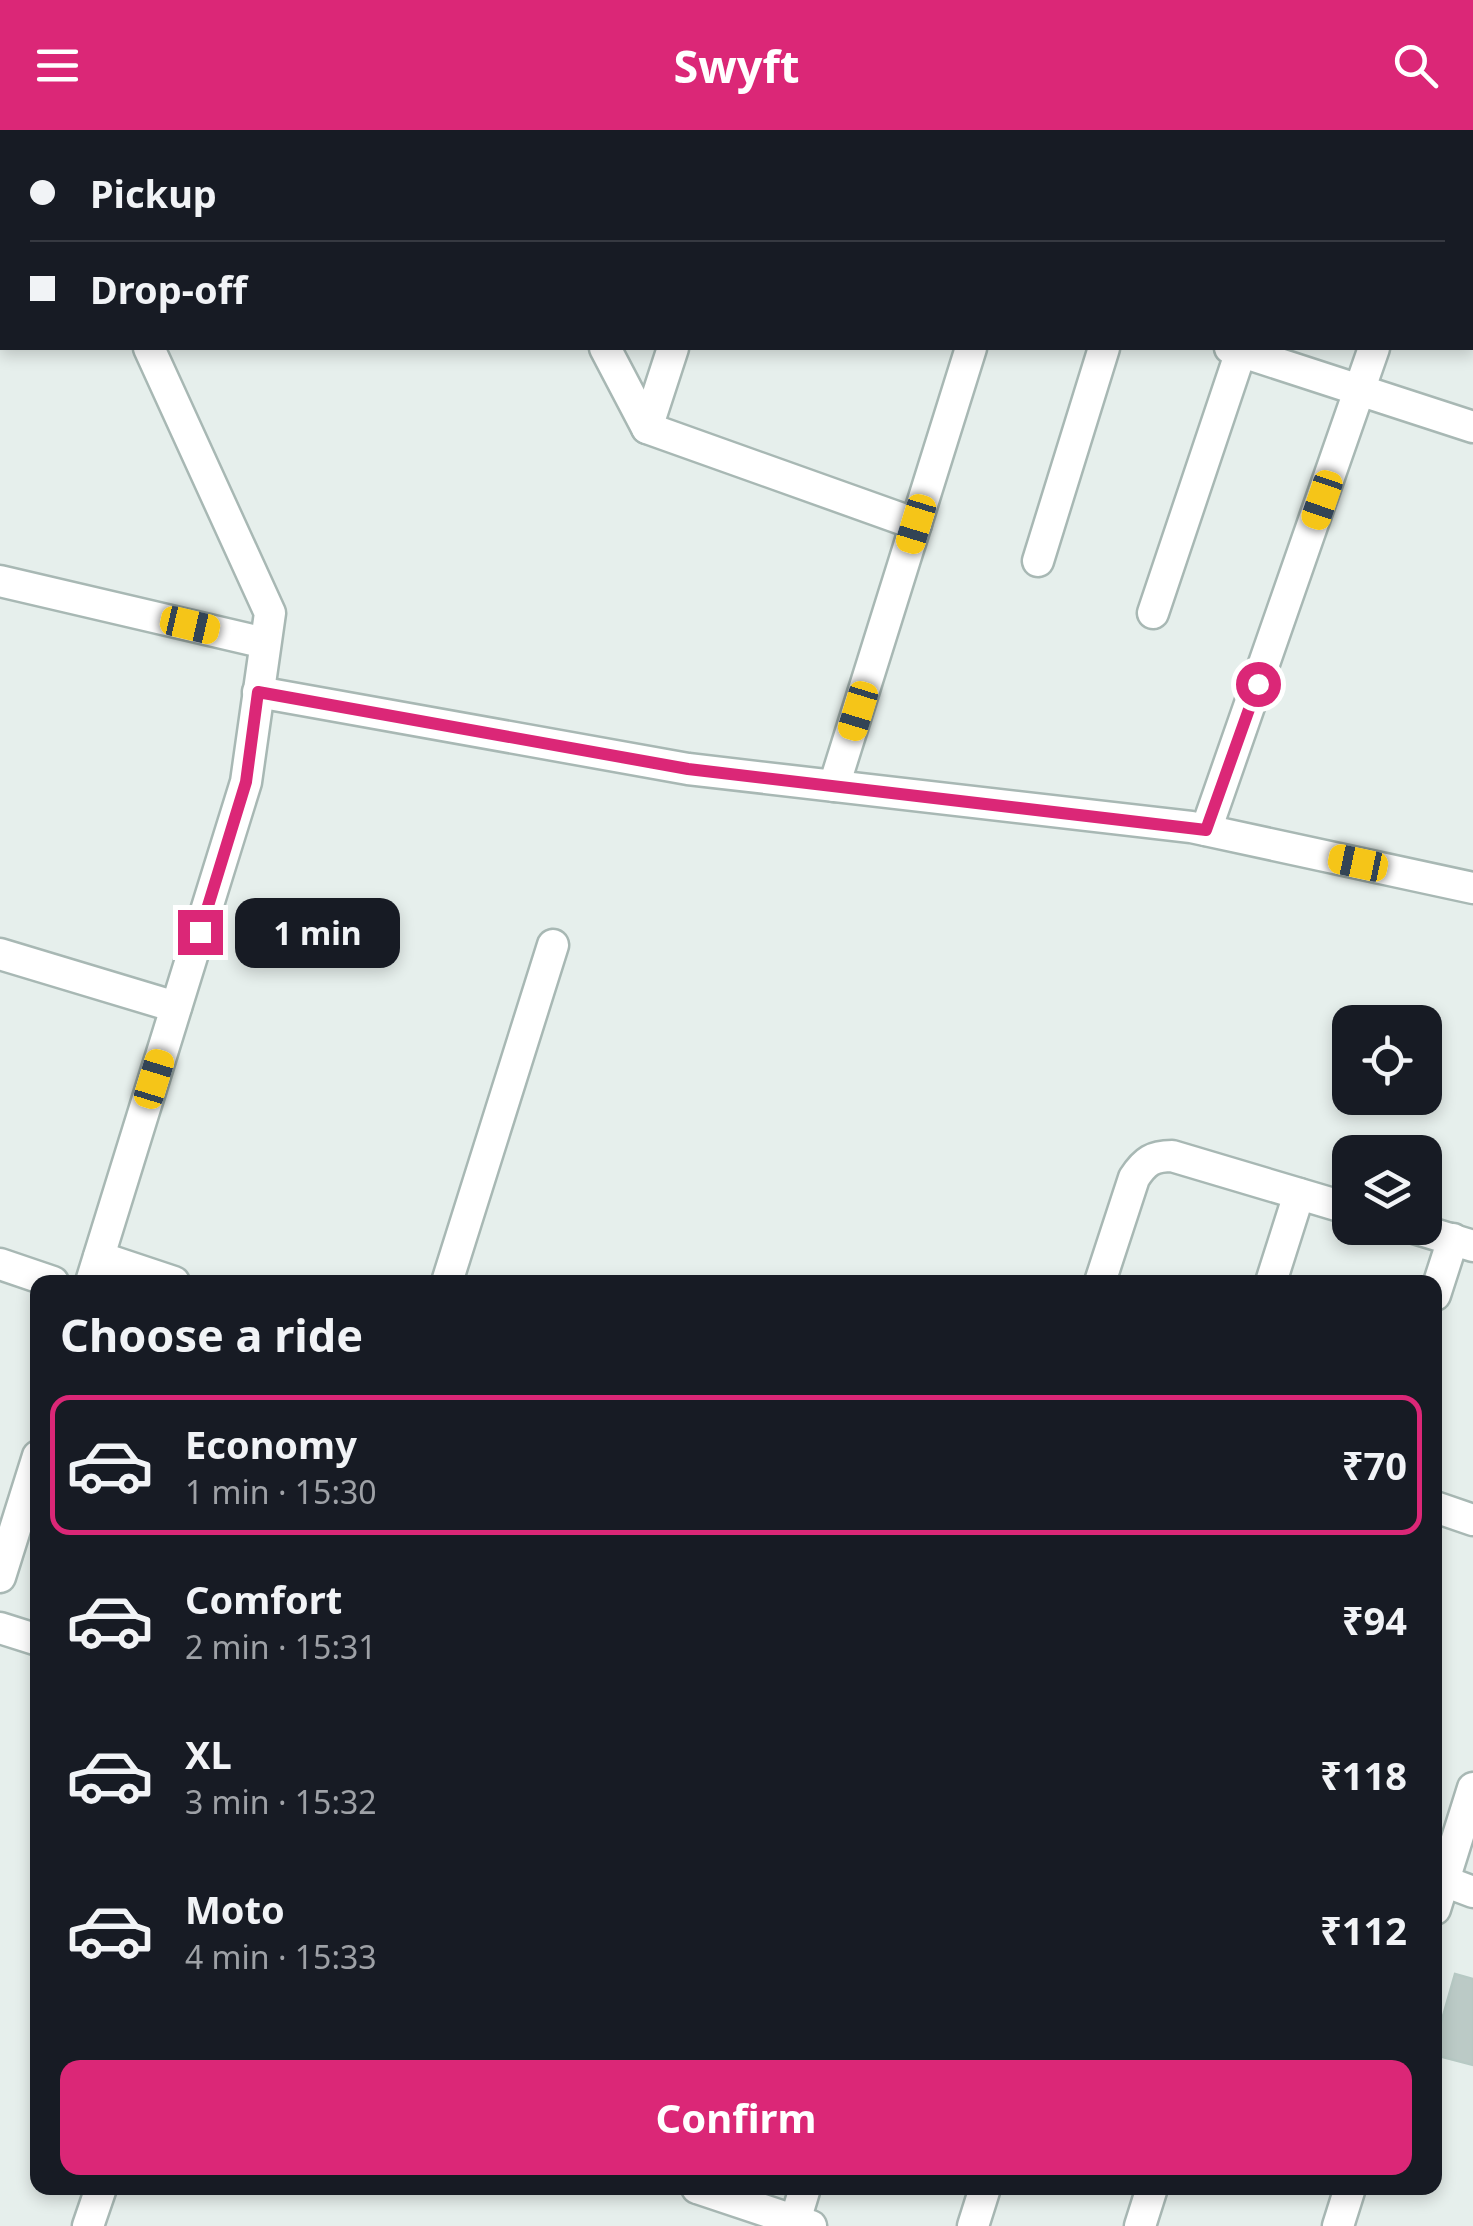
<!DOCTYPE html>
<html lang="en">
<head>
<meta charset="utf-8">
<style>
  body { margin:0; font-family:"Noto Sans",sans-serif; background:#20242c; color:#f1f3f6; height:100vh; display:flex; flex-direction:column; font-size:38px; white-space:nowrap }
  * { box-sizing:border-box; margin:0 }
  p { font-size:32px; color:#9ea1a6 }
  .icon { flex:none; width:55px; height:55px; fill:none; stroke:currentColor; stroke-width:2; stroke-linecap:round; stroke-linejoin:round }
  .map { position:relative; flex:1; overflow:hidden }
  .drawer { position:absolute; left:30px; top:1145px; width:1412px; height:920px; display:flex; flex-direction:column; background:#171b24; border-radius:20px; box-shadow:0 5px 15px #0003 }
  .drawer>* { flex:none }
  .banner { position:absolute; left:0px; top:0px; width:1475px; height:220px; box-shadow:0 5px 15px #0003; display:grid; align-content:center; height:220px; padding:0 30px; background:#171b24 }
  .tools { position:absolute; left:1332px; top:875px; display:grid; gap:20px }
  .tools a { display:grid; place-items:center; width:110px; height:110px; border-radius:20px; background:#171b24; box-shadow:0 5px 15px #0003; font-size:50px }
  .end { position:absolute; width:45px; height:45px; margin:-22px; border:12px solid #db2777; background:#fff; box-shadow:0 0 0 5px #fff }
  .from { border-radius:50% }
  .bubble { position:absolute; height:70px; border-radius:20px; background:#171b24; box-shadow:0 5px 15px #0003; font-size:32px; font-weight:700; line-height:70px; text-align:center }
  .car { position:absolute; width:30px; height:60px; margin:-30px -15px; border-radius:12px; box-shadow:0 0 8px 2px #0007; background:linear-gradient(#f5c518 24%,#345 0 40%,#f5c518 0 76%,#345 0 86%,#f5c518 0) }
  .banner b { display:flex; align-items:center; gap:35px; height:95px; font-size:38px }
  .banner b+b { border-top:2px solid #363941 }
  .banner i { width:25px; height:25px; background:#f1f3f6 }
  ul { padding:0; list-style:none }
  li { display:flex; align-items:center; gap:30px; height:140px; margin:0 20px 15px; padding:0 10px; border:5px solid transparent; border-radius:20px }
  li div { flex:1 }
  li b { display:block; font-size:38px }
  li em { font-style:normal; font-weight:700 }
  li.on { border-color:#db2777 }
  li>.icon { width:90px; height:90px; stroke-width:1.5 }
  h2 { padding:0 30px; font-size:45px; line-height:120px }
  .button { display:flex; gap:20px; margin-top:auto; padding:20px 30px }
  .button a { flex:1; height:115px; border-radius:20px; background:#db2777; color:#fff; font-size:40px; font-weight:700; line-height:115px; text-align:center }
  header { display:flex; justify-content:space-between; align-items:center; height:130px; padding:0 30px; background:#db2777; color:#fff; font-size:45px; font-weight:700 }
  .map>svg:first-child { display:block }
  .building { fill:#bbcac6; stroke:#b7c9c4; stroke-width:2.5 }
  .lines { fill:none; stroke-linecap:round; stroke-linejoin:round }
  .minor-casing { stroke:#a8b8b4; stroke-width:35 }
  .minor { stroke:#fff; stroke-width:30 }
  .route { stroke:#db2777; stroke-width:12 }
</style>
</head>
<body>
<header><svg class="icon" aria-label="menu" viewBox="0 0 24 24"><path d="M4 6h16M4 12h16M4 18h16"/></svg>Swyft<svg class="icon" aria-label="search" viewBox="0 0 24 24"><circle cx="10" cy="10" r="6"/><path d="M15 15l6 6"/></svg></header>
<div class="map">
<svg width="1473" height="2096" viewBox="0 0 1473 2096">
  <rect width="100%" height="100%" fill="#e6efec"/>
  <polygon class="building" points="1455,1844 1473,1849 1473,1935 1435,1925 1435,1914"/>
  <g class="lines">
    <g class="minor-casing">
      <g id="minor">
        <polyline points="50,0 51,2"/>
        <polyline points="489,0 491,2"/>
        <polyline points="675,0 677,2"/>
        <polyline points="742,2 743,0"/>
        <polyline points="1038,2 1039,0"/>
        <polyline points="1170,2 1170,0"/>
        <polyline points="1311,2 1312,0"/>
        <polyline points="1441,2 1442,0"/>
        <polyline points="0,85 2,85"/>
        <polyline points="605,218 647,298"/>
        <polyline points="673,218 647,298 916,394"/>
        <polyline points="1230,218 1473,297"/>
        <polyline points="1038,431 1104,218"/>
        <polyline points="0,451 265,513"/>
        <polyline points="1153,483 1242,218"/>
        <polyline points="258,562 688,639 1191,697 1473,758"/>
        <polyline points="834,656 971,218"/>
        <polyline points="1206,700 1374,218"/>
        <polyline points="0,824 176,877"/>
        <polyline points="1414,1098 1473,1116"/>
        <polyline points="99,1127 174,1152"/>
        <polyline points="0,1134 53,1152"/>
        <polyline points="91,1152 246,652 270,483 149,218"/>
        <polyline points="447,1152 553,815"/>
        <path d="M1100 1152 1134 1048C1145 1031 1153 1026 1172 1026L1350 1079"/>
        <polyline points="1271,1152 1299,1064"/>
        <polyline points="1435,1165 1453,1109"/>
        <polyline points="1435,1377 1473,1390"/>
        <polyline points="0,1447 38,1326"/>
        <polyline points="0,1498 38,1510"/>
        <polyline points="1444,1751 1473,1762"/>
        <polyline points="1435,1779 1473,1658"/>
        <polyline points="697,2058 811,2096"/>
        <polyline points="795,2091 805,2058"/>
        <polyline points="88,2096 101,2058"/>
        <polyline points="973,2096 985,2058"/>
        <polyline points="1140,2096 1152,2058"/>
        <polyline points="1338,2096 1350,2058"/>
      </g>
    </g>
    <use href="#minor" class="minor"/>
  </g>
  <g class="lines">
    <polyline class="route" points="200,802 246,652 258,562 688,639 1206,700 1258,554"/>
  </g>
</svg>
<div class="tools">
<a><svg class="icon" aria-label="locate" viewBox="0 0 24 24"><circle cx="12" cy="12" r="6"/><path d="M12 2v4M12 18v4M2 12h4M18 12h4"/></svg></a>
<a><svg class="icon" aria-label="layers" viewBox="0 0 24 24"><path d="M12 4l9 5-9 5-9-5zM3 14l9 5 9-5"/></svg></a>
</div>
<i class="end from" style="left:1258px;top:554px"></i>
<i class="end" style="left:200px;top:802px"></i>
<div class="bubble" style="left:235px;top:768px;width:165px">1 min</div>
<i class="car" style="left:1322px;top:370px;rotate:199deg"></i>
<i class="car" style="left:916px;top:394px;rotate:197deg"></i>
<i class="car" style="left:190px;top:495px;rotate:103deg"></i>
<i class="car" style="left:858px;top:581px;rotate:197deg"></i>
<i class="car" style="left:1358px;top:733px;rotate:282deg"></i>
<i class="car" style="left:154px;top:949px;rotate:17deg"></i>
<div class="banner">
<b><i class="from"></i>Pickup</b>
<b><i></i>Drop-off</b>
</div>
<section class="drawer">
<h2>Choose a ride</h2>
<ul>
<li class="on"><svg class="icon" aria-label="car" viewBox="0 0 24 24"><path d="M5 17H2v-5l4-1 3-4h7l3 4 3 1v5h-3M9 17h6M6 11h13"/><circle cx="7" cy="17" r="2"/><circle cx="17" cy="17" r="2"/></svg><div><b>Economy</b><p>1 min · 15:30</p></div><em>₹70</em></li>
<li><svg class="icon" aria-label="car" viewBox="0 0 24 24"><path d="M5 17H2v-5l4-1 3-4h7l3 4 3 1v5h-3M9 17h6M6 11h13"/><circle cx="7" cy="17" r="2"/><circle cx="17" cy="17" r="2"/></svg><div><b>Comfort</b><p>2 min · 15:31</p></div><em>₹94</em></li>
<li><svg class="icon" aria-label="car" viewBox="0 0 24 24"><path d="M5 17H2v-5l4-1 3-4h7l3 4 3 1v5h-3M9 17h6M6 11h13"/><circle cx="7" cy="17" r="2"/><circle cx="17" cy="17" r="2"/></svg><div><b>XL</b><p>3 min · 15:32</p></div><em>₹118</em></li>
<li><svg class="icon" aria-label="car" viewBox="0 0 24 24"><path d="M5 17H2v-5l4-1 3-4h7l3 4 3 1v5h-3M9 17h6M6 11h13"/><circle cx="7" cy="17" r="2"/><circle cx="17" cy="17" r="2"/></svg><div><b>Moto</b><p>4 min · 15:33</p></div><em>₹112</em></li>
</ul>
<div class="button"><a>Confirm</a></div>
</section>
</div>
</body>
</html>
